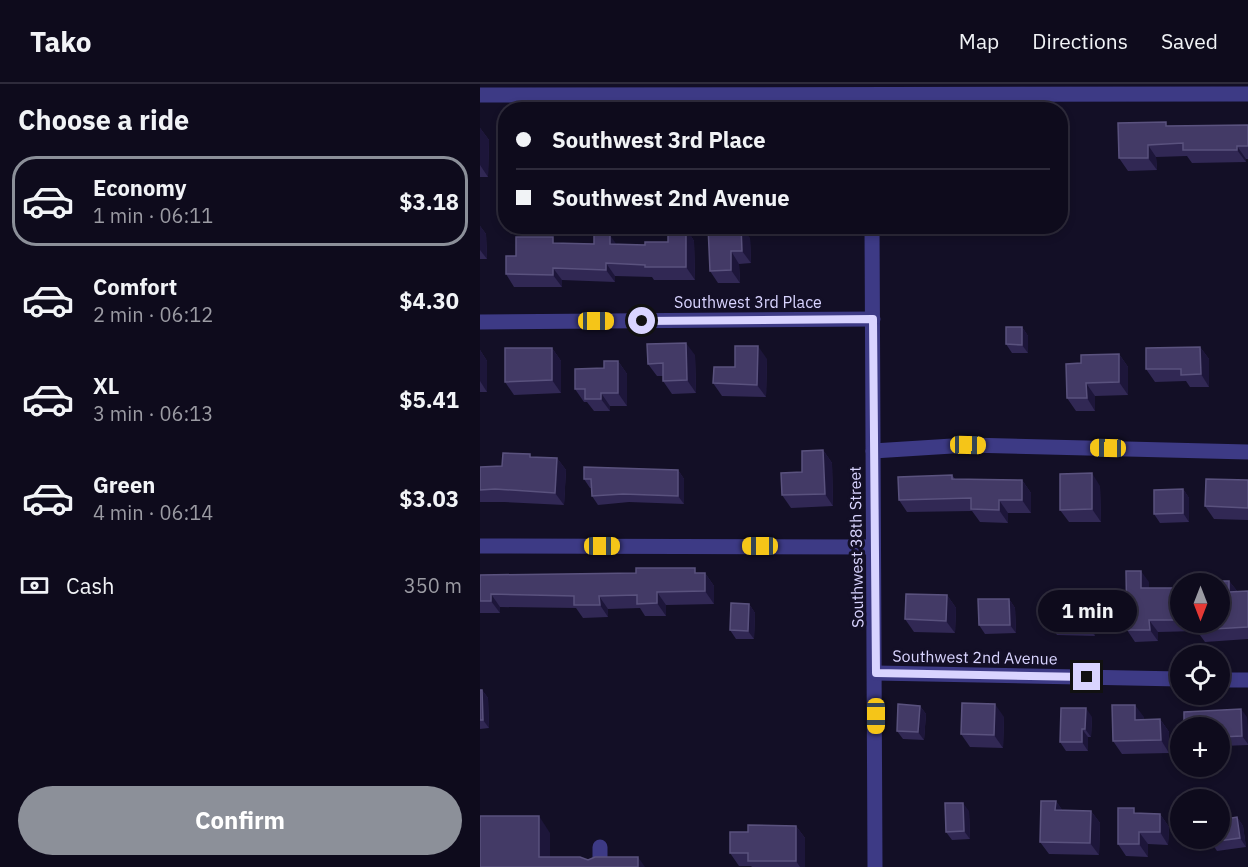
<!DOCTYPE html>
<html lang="en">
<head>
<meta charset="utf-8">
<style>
  body { margin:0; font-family:"IBM Plex Sans",sans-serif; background:#171425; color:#f1f3f6; height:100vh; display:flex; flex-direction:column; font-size:22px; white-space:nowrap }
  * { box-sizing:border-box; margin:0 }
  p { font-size:20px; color:#9b9ba3 }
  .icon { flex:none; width:33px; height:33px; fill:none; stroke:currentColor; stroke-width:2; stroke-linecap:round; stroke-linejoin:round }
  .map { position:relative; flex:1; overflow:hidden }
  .side { display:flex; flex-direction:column; background:#0e0b1c; width:480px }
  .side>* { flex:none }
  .banner { position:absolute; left:18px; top:18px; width:570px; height:132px; border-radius:24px; box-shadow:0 3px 9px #0003,0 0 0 2px #2e2b3b; display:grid; align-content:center; height:132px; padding:0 18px; background:#0e0b1c }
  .needle { width:39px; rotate:180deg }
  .controls { position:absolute; left:690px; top:489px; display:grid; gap:12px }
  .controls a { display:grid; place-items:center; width:60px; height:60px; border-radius:50%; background:#0e0b1c; box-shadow:0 3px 9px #0003,0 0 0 2px #2e2b3b; font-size:30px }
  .end { position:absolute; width:27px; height:27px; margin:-14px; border:8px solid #d9d4ff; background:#111; box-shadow:0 0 0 3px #111 }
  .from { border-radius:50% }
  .bubble { position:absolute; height:42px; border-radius:21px; background:#0e0b1c; box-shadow:0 3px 9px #0003,0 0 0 2px #2e2b3b; font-size:20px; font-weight:800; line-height:42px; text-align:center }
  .car { position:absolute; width:18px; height:36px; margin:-18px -9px; border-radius:8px; box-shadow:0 0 4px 2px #0007; background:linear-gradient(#f5c518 24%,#345 0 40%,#f5c518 0 76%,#345 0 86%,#f5c518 0) }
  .banner b { display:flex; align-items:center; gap:21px; height:57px; font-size:22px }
  .banner b+b { border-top:2px solid #2e2b3b }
  .banner i { width:15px; height:15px; background:#f1f3f6 }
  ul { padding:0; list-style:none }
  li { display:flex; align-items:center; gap:18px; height:90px; margin:0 12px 9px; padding:0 6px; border:3px solid transparent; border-radius:24px }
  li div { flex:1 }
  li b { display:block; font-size:22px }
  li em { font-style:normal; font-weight:800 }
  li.current { border-color:#8c9099 }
  li>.icon { width:54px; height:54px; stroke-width:1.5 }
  h2 { padding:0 18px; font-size:27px; line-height:72px }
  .pay { display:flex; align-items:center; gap:15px; height:66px; padding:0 18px; font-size:22px }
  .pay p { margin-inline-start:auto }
  .action { display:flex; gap:12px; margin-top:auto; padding:12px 18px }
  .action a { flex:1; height:69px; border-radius:36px; background:#8c9099; color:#fff; font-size:24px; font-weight:800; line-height:69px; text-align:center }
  header { display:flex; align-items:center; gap:36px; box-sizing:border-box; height:84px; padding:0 30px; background:#0e0b1c; border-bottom:2px solid #2e2b3b }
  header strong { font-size:28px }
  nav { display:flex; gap:33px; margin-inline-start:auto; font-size:21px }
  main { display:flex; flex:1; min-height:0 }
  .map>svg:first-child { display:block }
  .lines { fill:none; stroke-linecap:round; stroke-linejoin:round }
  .minor { stroke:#3d3a85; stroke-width:15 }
  .wall { fill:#312854 }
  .shaded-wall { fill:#1d163a }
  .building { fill:#433a66; stroke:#5a527e; stroke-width:1.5 }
  .route { stroke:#d9d4ff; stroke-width:8 }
  .labels { text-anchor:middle; stroke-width:6; stroke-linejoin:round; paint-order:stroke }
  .street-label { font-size:16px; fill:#d9d4ff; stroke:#130f26 }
</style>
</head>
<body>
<header>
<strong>Tako</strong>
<nav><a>Map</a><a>Directions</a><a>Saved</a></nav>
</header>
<main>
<section class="side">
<h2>Choose a ride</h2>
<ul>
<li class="current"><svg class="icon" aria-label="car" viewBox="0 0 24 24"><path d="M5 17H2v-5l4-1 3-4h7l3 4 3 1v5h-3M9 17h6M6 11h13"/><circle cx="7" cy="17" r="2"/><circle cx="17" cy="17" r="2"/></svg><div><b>Economy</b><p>1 min · 06:11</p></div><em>$3.18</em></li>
<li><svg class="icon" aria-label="car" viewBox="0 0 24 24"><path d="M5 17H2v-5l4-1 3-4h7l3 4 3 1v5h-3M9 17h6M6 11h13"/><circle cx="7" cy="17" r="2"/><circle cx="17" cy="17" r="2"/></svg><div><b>Comfort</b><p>2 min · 06:12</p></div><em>$4.30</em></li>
<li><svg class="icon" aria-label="car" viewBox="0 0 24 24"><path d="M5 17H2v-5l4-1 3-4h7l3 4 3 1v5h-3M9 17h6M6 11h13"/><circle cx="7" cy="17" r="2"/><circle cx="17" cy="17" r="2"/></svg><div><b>XL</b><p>3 min · 06:13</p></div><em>$5.41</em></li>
<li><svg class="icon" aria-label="car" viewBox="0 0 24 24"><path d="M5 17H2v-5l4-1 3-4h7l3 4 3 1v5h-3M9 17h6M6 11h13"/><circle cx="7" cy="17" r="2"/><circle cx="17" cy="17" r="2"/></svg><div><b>Green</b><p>4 min · 06:14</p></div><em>$3.03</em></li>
</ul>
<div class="pay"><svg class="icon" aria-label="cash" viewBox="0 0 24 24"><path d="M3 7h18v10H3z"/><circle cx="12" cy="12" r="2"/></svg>Cash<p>350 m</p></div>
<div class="action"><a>Confirm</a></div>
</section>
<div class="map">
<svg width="768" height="783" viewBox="0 0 768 783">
  <rect width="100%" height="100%" fill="#130f26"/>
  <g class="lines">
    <g class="minor">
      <polyline points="0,11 768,10"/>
      <polyline points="392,142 395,783"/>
      <polyline points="0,238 393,235"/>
      <polyline points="393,367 488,361 768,368"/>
      <polyline points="0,462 393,463"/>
      <polyline points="396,589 700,595"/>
      <polyline points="740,596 768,596"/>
      <polyline points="120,763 120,783"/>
    </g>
  </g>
  <g class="wall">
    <polygon points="768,41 768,75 766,75 766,78 712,79 707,72 676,73 677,86 648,87 639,74 689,42"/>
    <polygon points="0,44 9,56 8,93 0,93"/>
    <polygon points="0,142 6,150 7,175 0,175"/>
    <polygon points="228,142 270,154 271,179 259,180 260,199 238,199 230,187"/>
    <polygon points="206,144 214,157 215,196 174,196 172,193 135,192 135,198 82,196 82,203 34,203 26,190 78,159 165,161 188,158"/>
    <polygon points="542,243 548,252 548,269 532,269 526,260"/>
    <polygon points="720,263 729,275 729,303 710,303 706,297 675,298 666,285"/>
    <polygon points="72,264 81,277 81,309 34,311 25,298"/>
    <polygon points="0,266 7,277 7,308 0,308"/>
    <polygon points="639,270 648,283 648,311 615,312 615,327 596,327 587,314 601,279"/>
    <polygon points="215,271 216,309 192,310 183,297 183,292 177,292 168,280"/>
    <polygon points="287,275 286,313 242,312 233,299 255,283"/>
    <polygon points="138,277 147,290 147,322 130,322 130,327 114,327 107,318 104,318 95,305 124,284"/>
    <polygon points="343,366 352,379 353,422 311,424 302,411"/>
    <polygon points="52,373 77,374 86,386 84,421 24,418 0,418 0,383 22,382"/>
    <polygon points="198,386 204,395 204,420 149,418 118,421 112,412 112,404 110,404 104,395"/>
    <polygon points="472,391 475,395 542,396 551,409 551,429 528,429 528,439 500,438 492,427 427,428 419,416"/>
    <polygon points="768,396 768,436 734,435 725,422"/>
    <polygon points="620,402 621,438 589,438 580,426"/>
    <polygon points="703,405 709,414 709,438 680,439 674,430"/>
    <polygon points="225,489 234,502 234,520 186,521 186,532 165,532 160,524 128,525 128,533 103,534 96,524 20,523 20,529 0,529 0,491"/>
    <polygon points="749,497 757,507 768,507 768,555 725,558 717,547 678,548 678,557 655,558 647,546 669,498 669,504 700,504 700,538 740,538"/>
    <polygon points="467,511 476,524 475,549 434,548 425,535"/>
    <polygon points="529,515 535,524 536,549 505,550 499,541"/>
    <polygon points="269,520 275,529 274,555 256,555 250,546"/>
    <polygon points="616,528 615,552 577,551 571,542"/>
    <polygon points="0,606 2,606 8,614 9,644 0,645"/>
    <polygon points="440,622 446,630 444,656 423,655 417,647"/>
    <polygon points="524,633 523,664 490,663 481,650"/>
    <polygon points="612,633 611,653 608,653 608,667 586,667 580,658"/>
    <polygon points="664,633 664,636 680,635 689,648 689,669 642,670 633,657"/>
    <polygon points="767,633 768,661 743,662 740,657 740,644"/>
    <polygon points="576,717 582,726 611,727 620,739 619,771 569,770 560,758"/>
    <polygon points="489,727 490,755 472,756 466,748"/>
    <polygon points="680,730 689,743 688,761 668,760 668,773 646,772 638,760"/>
    <polygon points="757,733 763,742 766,763 737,767 731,758"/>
    <polygon points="316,742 325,754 325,783 272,783 271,782 259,782 250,769 268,748"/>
  </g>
  <g class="shaded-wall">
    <polygon points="0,44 9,56 8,93 0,81"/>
    <polygon points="668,61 676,73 677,86 668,74"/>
    <polygon points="757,62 766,75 766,78 757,66"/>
    <polygon points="0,142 6,150 7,175 0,166"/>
    <polygon points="261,142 270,154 271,179 262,167"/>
    <polygon points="206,144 214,157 215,196 206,183"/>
    <polygon points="130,151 139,164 130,160"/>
    <polygon points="251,167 259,180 260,199 251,186"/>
    <polygon points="126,179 135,192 135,198 126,186"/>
    <polygon points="73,184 82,196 82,203 73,191"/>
    <polygon points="542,243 548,252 548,269 542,261"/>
    <polygon points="206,259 215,271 216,309 207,296"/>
    <polygon points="278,262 287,275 286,313 277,301"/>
    <polygon points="720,263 729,275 729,303 721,290"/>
    <polygon points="72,264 81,277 81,309 72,296"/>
    <polygon points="0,266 7,277 7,308 0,297"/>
    <polygon points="639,270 648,283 648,311 639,298"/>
    <polygon points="138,277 147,290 147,322 138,309"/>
    <polygon points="606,299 615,312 615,327 607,314"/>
    <polygon points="121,309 130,322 130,327 121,315"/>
    <polygon points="343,366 352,379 353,422 345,410"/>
    <polygon points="77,374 86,386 84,421 75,409"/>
    <polygon points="198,386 204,395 204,420 198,412"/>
    <polygon points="612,389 620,402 621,438 612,425"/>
    <polygon points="542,396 551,409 551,429 542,416"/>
    <polygon points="703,405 709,414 709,438 703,429"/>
    <polygon points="519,416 528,429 528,439 519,426"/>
    <polygon points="661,487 669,498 669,516 661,504"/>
    <polygon points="225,489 234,502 234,520 225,507"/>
    <polygon points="749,497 758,508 749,508"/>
    <polygon points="177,508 186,521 186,532 177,519"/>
    <polygon points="11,510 20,523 20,529 11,517"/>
    <polygon points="467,511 476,524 475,549 466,537"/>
    <polygon points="119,512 128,525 128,533 120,521"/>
    <polygon points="529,515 535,524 536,549 530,541"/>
    <polygon points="610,519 616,528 615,552 609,544"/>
    <polygon points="269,520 275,529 274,555 268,547"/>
    <polygon points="669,536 678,548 678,557 670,546"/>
    <polygon points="2,606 8,614 9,644 3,636"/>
    <polygon points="515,620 524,633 523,664 514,651"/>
    <polygon points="655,621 664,633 664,649 655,636"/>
    <polygon points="440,622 446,630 444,656 438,648"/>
    <polygon points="606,624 612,633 611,653 605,645"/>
    <polygon points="761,625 767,633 768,660 762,652"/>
    <polygon points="680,635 689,648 689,669 681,656"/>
    <polygon points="602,645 608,653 608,667 602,658"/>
    <polygon points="576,717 585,730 575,726"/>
    <polygon points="483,719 489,727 490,755 484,747"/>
    <polygon points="611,727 620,739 619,771 610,759"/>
    <polygon points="680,730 689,743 688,761 680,748"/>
    <polygon points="59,732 70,749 70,783 59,773"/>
    <polygon points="757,733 763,742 766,763 760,754"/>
    <polygon points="316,742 325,754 325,783 320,783 316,777"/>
    <polygon points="659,748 668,760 668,773 659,760"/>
    <polygon points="158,773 165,783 158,783"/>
  </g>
  <g class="building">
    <polygon points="686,38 686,42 768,41 768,62 757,62 757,66 703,66 703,59 668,61 668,74 639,74 638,39"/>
    <polygon points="228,142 261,142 262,167 251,167 251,186 230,187"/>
    <polygon points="188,144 206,144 206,183 165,183 165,181 126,179 126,186 73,184 73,191 26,190 26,172 36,172 36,153 73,153 73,159 114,160 114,150 130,151 130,160 165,161 165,158 188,158"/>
    <polygon points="526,243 542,243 542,261 526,260"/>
    <polygon points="206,259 207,296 183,297 183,279 168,280 167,260"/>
    <polygon points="255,262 278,262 277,301 233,299 234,283 255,283"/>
    <polygon points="720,263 721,290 701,291 701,285 666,285 666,264"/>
    <polygon points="25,264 72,264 72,296 25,298"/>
    <polygon points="639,270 639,298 606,299 607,314 587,314 586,280 601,279 601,271"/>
    <polygon points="124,277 138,277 138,309 121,309 121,315 105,315 105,305 95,305 95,285 124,284"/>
    <polygon points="343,366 345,410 302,411 301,389 322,388 322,367"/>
    <polygon points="23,369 50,370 50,373 77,374 75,409 15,405 0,406 0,383 22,382"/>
    <polygon points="104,383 198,386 198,412 143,410 112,412 111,395 104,395"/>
    <polygon points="612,389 612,425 580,426 580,390"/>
    <polygon points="472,391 472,395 542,396 542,416 519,416 519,426 491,425 491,414 419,416 418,393"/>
    <polygon points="726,395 768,396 768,424 725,422"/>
    <polygon points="703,405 703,429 674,430 674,406"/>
    <polygon points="156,484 215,484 215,489 225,489 225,507 177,508 177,519 157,520 157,511 119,512 120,521 94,521 94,512 11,510 11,517 0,517 0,491 156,489"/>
    <polygon points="646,487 661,487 661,504 700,504 700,536 669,536 670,546 647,546"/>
    <polygon points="716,497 749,497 749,508 768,507 768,543 716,546 716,538 740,538 740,500 716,500"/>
    <polygon points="426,510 467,511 466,537 425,535"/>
    <polygon points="498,515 529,515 530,541 499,541"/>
    <polygon points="572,518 610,519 609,544 571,542"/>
    <polygon points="251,519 269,520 268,547 250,546"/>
    <polygon points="0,606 2,606 3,636 0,636"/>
    <polygon points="482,619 515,620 514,651 481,650"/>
    <polygon points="418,620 440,622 438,648 417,647"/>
    <polygon points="632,621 655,621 655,636 680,635 681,656 633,657"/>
    <polygon points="581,624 606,624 605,645 602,645 602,658 580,658"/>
    <polygon points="761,625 762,652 740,653 740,644 704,644 704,628"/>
    <polygon points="561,717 576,717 575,726 611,727 610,759 560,758"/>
    <polygon points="465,719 483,719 484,747 466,748"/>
    <polygon points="638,724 654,724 654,729 680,730 680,748 659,748 659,760 638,760"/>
    <polygon points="0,732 59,732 59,773 100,773 108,776 115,773 158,773 158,783 0,783"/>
    <polygon points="757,733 760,754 731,758 731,754 740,754 740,736"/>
    <polygon points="268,741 316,742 316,777 268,777 268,769 250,769 250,748 268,748"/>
  </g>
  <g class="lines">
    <polyline class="route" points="162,237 393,235 396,589 607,593"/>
  </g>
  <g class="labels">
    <g class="street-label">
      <text x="268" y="224">Southwest 3rd Place</text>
      <text transform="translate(376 463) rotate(-91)" y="6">Southwest 38th Street</text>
      <text transform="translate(495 573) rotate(1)" y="6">Southwest 2nd Avenue</text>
    </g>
  </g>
</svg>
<div class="controls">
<a><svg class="needle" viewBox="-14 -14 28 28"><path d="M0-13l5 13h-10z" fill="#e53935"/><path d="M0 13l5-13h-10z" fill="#9b9ba3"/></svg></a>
<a><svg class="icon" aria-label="locate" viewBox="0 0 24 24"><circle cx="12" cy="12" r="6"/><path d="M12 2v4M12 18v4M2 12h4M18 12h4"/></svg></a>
<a>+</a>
<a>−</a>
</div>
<i class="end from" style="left:162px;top:237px"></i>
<i class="end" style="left:607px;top:593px"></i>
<div class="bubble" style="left:558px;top:506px;width:99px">1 min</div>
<i class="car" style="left:116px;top:237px;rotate:90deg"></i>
<i class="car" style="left:488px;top:361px;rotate:91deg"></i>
<i class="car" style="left:628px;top:364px;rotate:271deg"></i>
<i class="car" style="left:122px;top:462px;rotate:90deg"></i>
<i class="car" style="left:280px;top:462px;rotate:270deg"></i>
<i class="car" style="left:396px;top:632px;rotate:180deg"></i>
<div class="banner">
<b><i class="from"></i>Southwest 3rd Place</b>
<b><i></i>Southwest 2nd Avenue</b>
</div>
</div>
</main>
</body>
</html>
